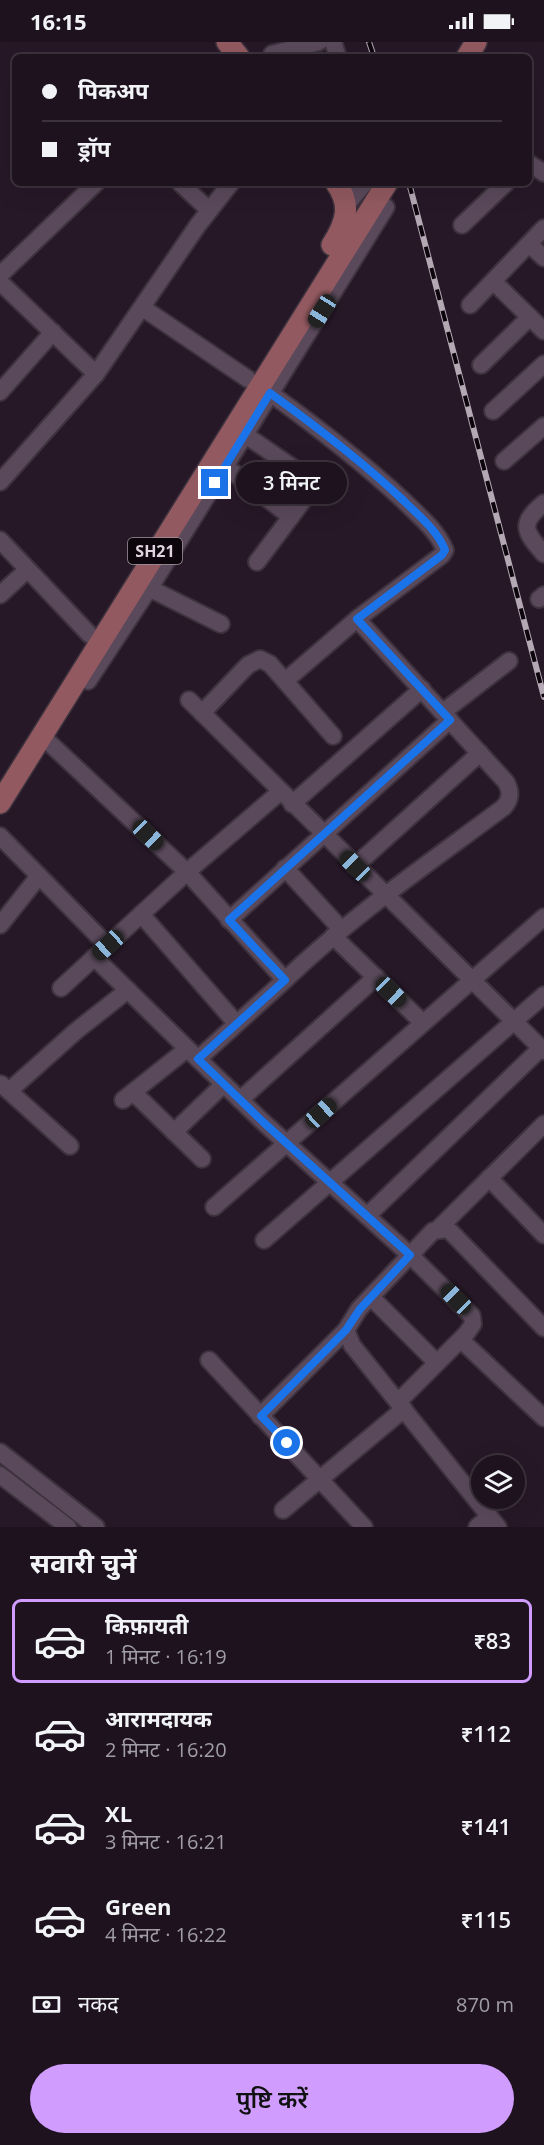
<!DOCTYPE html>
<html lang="hi">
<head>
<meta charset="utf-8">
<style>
  body { margin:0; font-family:"Open Sans","Noto Sans Devanagari",sans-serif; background:#251b27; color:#f1f3f6; height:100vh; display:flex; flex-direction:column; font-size:22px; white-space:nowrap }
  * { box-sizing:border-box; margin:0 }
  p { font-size:20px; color:#a09ea4 }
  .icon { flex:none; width:33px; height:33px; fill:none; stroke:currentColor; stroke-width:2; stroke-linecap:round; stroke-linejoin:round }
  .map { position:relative; height:1485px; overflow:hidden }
  .details { display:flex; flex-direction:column; background:#1d121e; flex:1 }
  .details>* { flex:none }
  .banner { position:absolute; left:12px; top:12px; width:520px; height:132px; border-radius:9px; box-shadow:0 6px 24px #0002,0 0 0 2px #3b323c; display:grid; align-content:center; height:132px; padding:0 30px; background:#1d121e }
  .fabs { position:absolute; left:471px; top:1413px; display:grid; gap:12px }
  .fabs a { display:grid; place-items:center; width:54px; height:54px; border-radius:50%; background:#1d121e; box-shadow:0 6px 24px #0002,0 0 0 2px #3b323c; font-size:30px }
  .end { position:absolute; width:27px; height:27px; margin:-14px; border:8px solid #1a73e8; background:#fff; box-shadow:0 0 0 3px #fff }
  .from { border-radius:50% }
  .bubble { position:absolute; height:42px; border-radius:21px; background:#1d121e; box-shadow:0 6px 24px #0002,0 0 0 2px #3b323c; font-size:20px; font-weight:600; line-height:42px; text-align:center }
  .car { position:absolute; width:18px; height:36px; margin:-18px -9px; border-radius:8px; box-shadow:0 0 4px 2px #0007; background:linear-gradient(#222 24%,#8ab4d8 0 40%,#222 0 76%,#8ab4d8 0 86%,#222 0) }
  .banner b { display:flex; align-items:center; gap:21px; height:57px; font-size:22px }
  .banner b+b { border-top:2px solid #3b323c }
  .banner i { width:15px; height:15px; background:#f1f3f6 }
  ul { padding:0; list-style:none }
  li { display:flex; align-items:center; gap:18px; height:84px; margin:0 12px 9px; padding:0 18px; border:3px solid transparent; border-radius:9px }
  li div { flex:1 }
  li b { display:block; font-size:22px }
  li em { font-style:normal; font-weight:600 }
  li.on { border-color:#d09dff }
  li>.icon { width:54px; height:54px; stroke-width:1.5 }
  h2 { padding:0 30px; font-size:27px; line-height:72px }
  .pay { display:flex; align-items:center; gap:15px; height:66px; padding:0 30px; font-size:22px }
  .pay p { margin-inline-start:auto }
  .primary-button { display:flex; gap:12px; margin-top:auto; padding:12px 30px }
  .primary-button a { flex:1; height:69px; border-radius:36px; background:#d09dff; color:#111; font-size:24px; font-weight:600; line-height:69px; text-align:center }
  .status { display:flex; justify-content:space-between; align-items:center; height:42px; padding:0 30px; background:#1d121e; direction:ltr }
  .status svg { height:16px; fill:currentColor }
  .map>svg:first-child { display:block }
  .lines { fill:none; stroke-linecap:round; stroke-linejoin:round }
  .minor-casing { stroke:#3d323d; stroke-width:20 }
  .major-casing { stroke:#3d323d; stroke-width:24 }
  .minor { stroke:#5a495b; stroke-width:16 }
  .major { stroke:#925960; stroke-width:21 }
  .rail-casing { stroke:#b4a8b4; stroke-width:6 }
  .rail { stroke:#0c060c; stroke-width:4; stroke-dasharray:11; stroke-linecap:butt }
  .route { stroke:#1a73e8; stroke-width:8 }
  .labels { text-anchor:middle; stroke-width:6; stroke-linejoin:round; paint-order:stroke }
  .shield { fill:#0c060c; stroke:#9f969f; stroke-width:1.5 }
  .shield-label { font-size:16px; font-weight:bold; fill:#ded3de }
</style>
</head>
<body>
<div class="status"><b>16:15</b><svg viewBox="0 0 49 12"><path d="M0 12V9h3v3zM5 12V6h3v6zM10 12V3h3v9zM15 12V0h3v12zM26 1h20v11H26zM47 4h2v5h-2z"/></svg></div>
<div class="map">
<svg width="544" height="1485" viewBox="0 0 544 1485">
  <rect width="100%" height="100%" fill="#271828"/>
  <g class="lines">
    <g class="minor-casing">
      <g id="minor">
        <polyline points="333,0 338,15"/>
        <polyline points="272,12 319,0"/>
        <polyline points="530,122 544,131"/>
        <polyline points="180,141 209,168"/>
        <polyline points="347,162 365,141"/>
        <polyline points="462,183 506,141"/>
        <polyline points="529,202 544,216"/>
        <polyline points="0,233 96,141"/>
        <polyline points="0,240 96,332"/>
        <polyline points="494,240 544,289"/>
        <polyline points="470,263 544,186"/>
        <polyline points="143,266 248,337"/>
        <polyline points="481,323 530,275"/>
        <polyline points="0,350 53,290"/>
        <path d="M270 351C317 385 361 419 404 459 419 474 437 488 445 508L442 513 357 577 285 639"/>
        <polyline points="493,369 544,322"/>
        <polyline points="244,392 308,436 314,444 257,520"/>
        <polyline points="504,419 544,384"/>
        <polyline points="225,424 291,475"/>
        <polyline points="0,440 96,332 198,183 231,141"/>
        <path d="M544 461C519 482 524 489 544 512"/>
        <polyline points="0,498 90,593"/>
        <polyline points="149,546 221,582"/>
        <polyline points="0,553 27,528"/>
        <polyline points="539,557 544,553"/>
        <polyline points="88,639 156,536 386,165"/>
        <polyline points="189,658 544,1009"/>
        <polyline points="443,670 509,619"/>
        <polyline points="202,671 248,623 260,617 270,622 333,694"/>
        <polyline points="41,693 187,830 285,938 198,1017 262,1079 410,1213 472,1274 473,1282 466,1292 398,1360"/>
        <polyline points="292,762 422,647"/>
        <polyline points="0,794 107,903"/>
        <polyline points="355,824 480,711"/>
        <polyline points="285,826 341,887"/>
        <polyline points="141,872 236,981"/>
        <polyline points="229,878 450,678"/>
        <polyline points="0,883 39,834"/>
        <polyline points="333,894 422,980"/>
        <polyline points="94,915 198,1017"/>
        <path d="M285 938C353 873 429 821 504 765 511 757 511 749 506 740L357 577"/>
        <polyline points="61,946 187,830 280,750"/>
        <polyline points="1,1042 70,1104"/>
        <polyline points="9,1049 76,989 128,948"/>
        <polyline points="133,1050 202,1117"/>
        <polyline points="123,1058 187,1007"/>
        <polyline points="240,1058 376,935"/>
        <polyline points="174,1090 224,1042"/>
        <polyline points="489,1136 544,1193"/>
        <polyline points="214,1165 544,875"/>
        <polyline points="367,1174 541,1006"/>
        <polyline points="439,1186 544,1082"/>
        <polyline points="264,1198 544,953"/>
        <polyline points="371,1255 437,1321"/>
        <polyline points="461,1298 544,1376"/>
        <polyline points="209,1318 364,1485"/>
        <polyline points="260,1374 346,1288"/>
        <polyline points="0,1410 96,1485"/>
        <polyline points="0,1433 68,1485"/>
        <polyline points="283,1468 404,1367"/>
        <polyline points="477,1485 489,1475"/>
        <polyline points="498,1485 352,1303 346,1288 359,1267 433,1189 446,1187 451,1190 544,1286"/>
      </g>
    </g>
    <g class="major-casing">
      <g id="major">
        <polyline points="227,0 239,15"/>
        <polyline points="467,15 476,0"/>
        <path d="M332 203C346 181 352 163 336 141"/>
        <polyline points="0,761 387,141"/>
      </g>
    </g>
    <use href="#minor" class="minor"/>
    <use href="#major" class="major"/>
    <g class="rail-casing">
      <g id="rail">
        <polyline points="369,0 374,15"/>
        <polyline points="409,141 544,655"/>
      </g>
    </g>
    <use href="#rail" class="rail"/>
  </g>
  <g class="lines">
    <path class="route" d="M215 441 270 351C317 385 362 419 404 459 419 474 437 488 445 508L442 513 357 577 450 678 229 878 285 938 198 1017 262 1079 410 1213 360 1267 346 1288 261 1374 287 1401"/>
  </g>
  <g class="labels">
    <rect class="shield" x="128" y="496" width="54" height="26" rx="4.5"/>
    <g class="shield-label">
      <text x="155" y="515">SH21</text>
    </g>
  </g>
</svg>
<div class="fabs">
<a><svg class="icon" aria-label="layers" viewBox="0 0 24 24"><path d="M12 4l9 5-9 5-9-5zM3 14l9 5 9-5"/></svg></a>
</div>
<i class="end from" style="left:287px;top:1401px"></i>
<i class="end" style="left:215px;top:441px"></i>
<div class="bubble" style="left:236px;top:420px;width:111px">3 मिनट</div>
<i class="car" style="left:322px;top:269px;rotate:212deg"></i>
<i class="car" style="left:148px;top:793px;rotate:134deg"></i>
<i class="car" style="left:355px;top:824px;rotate:315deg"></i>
<i class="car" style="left:108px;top:903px;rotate:228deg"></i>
<i class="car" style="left:391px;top:950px;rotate:134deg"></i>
<i class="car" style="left:321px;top:1071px;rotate:48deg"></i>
<i class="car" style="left:456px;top:1257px;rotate:315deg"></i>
<div class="banner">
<b><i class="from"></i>पिकअप</b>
<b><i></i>ड्रॉप</b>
</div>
</div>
<section class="details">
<h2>सवारी चुनें</h2>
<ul>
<li class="on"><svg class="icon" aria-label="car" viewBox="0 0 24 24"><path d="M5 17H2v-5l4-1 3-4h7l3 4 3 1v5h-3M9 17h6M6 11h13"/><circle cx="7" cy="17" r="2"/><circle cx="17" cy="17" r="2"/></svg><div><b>किफ़ायती</b><p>1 मिनट · 16:19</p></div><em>₹83</em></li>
<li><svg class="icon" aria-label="car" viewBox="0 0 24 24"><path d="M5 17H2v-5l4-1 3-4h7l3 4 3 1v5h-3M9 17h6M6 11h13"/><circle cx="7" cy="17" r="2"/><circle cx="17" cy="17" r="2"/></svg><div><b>आरामदायक</b><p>2 मिनट · 16:20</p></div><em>₹112</em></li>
<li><svg class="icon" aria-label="car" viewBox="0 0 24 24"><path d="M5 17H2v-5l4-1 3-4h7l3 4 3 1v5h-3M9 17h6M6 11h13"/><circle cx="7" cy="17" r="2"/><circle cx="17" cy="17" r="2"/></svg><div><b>XL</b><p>3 मिनट · 16:21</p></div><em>₹141</em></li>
<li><svg class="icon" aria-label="car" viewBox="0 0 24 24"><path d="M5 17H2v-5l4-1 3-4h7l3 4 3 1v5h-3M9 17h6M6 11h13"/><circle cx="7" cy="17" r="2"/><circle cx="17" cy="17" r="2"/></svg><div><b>Green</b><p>4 मिनट · 16:22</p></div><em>₹115</em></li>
</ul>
<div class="pay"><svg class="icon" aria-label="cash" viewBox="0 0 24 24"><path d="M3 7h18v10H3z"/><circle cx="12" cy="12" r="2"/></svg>नकद<p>870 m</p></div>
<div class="primary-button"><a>पुष्टि करें</a></div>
</section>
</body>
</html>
